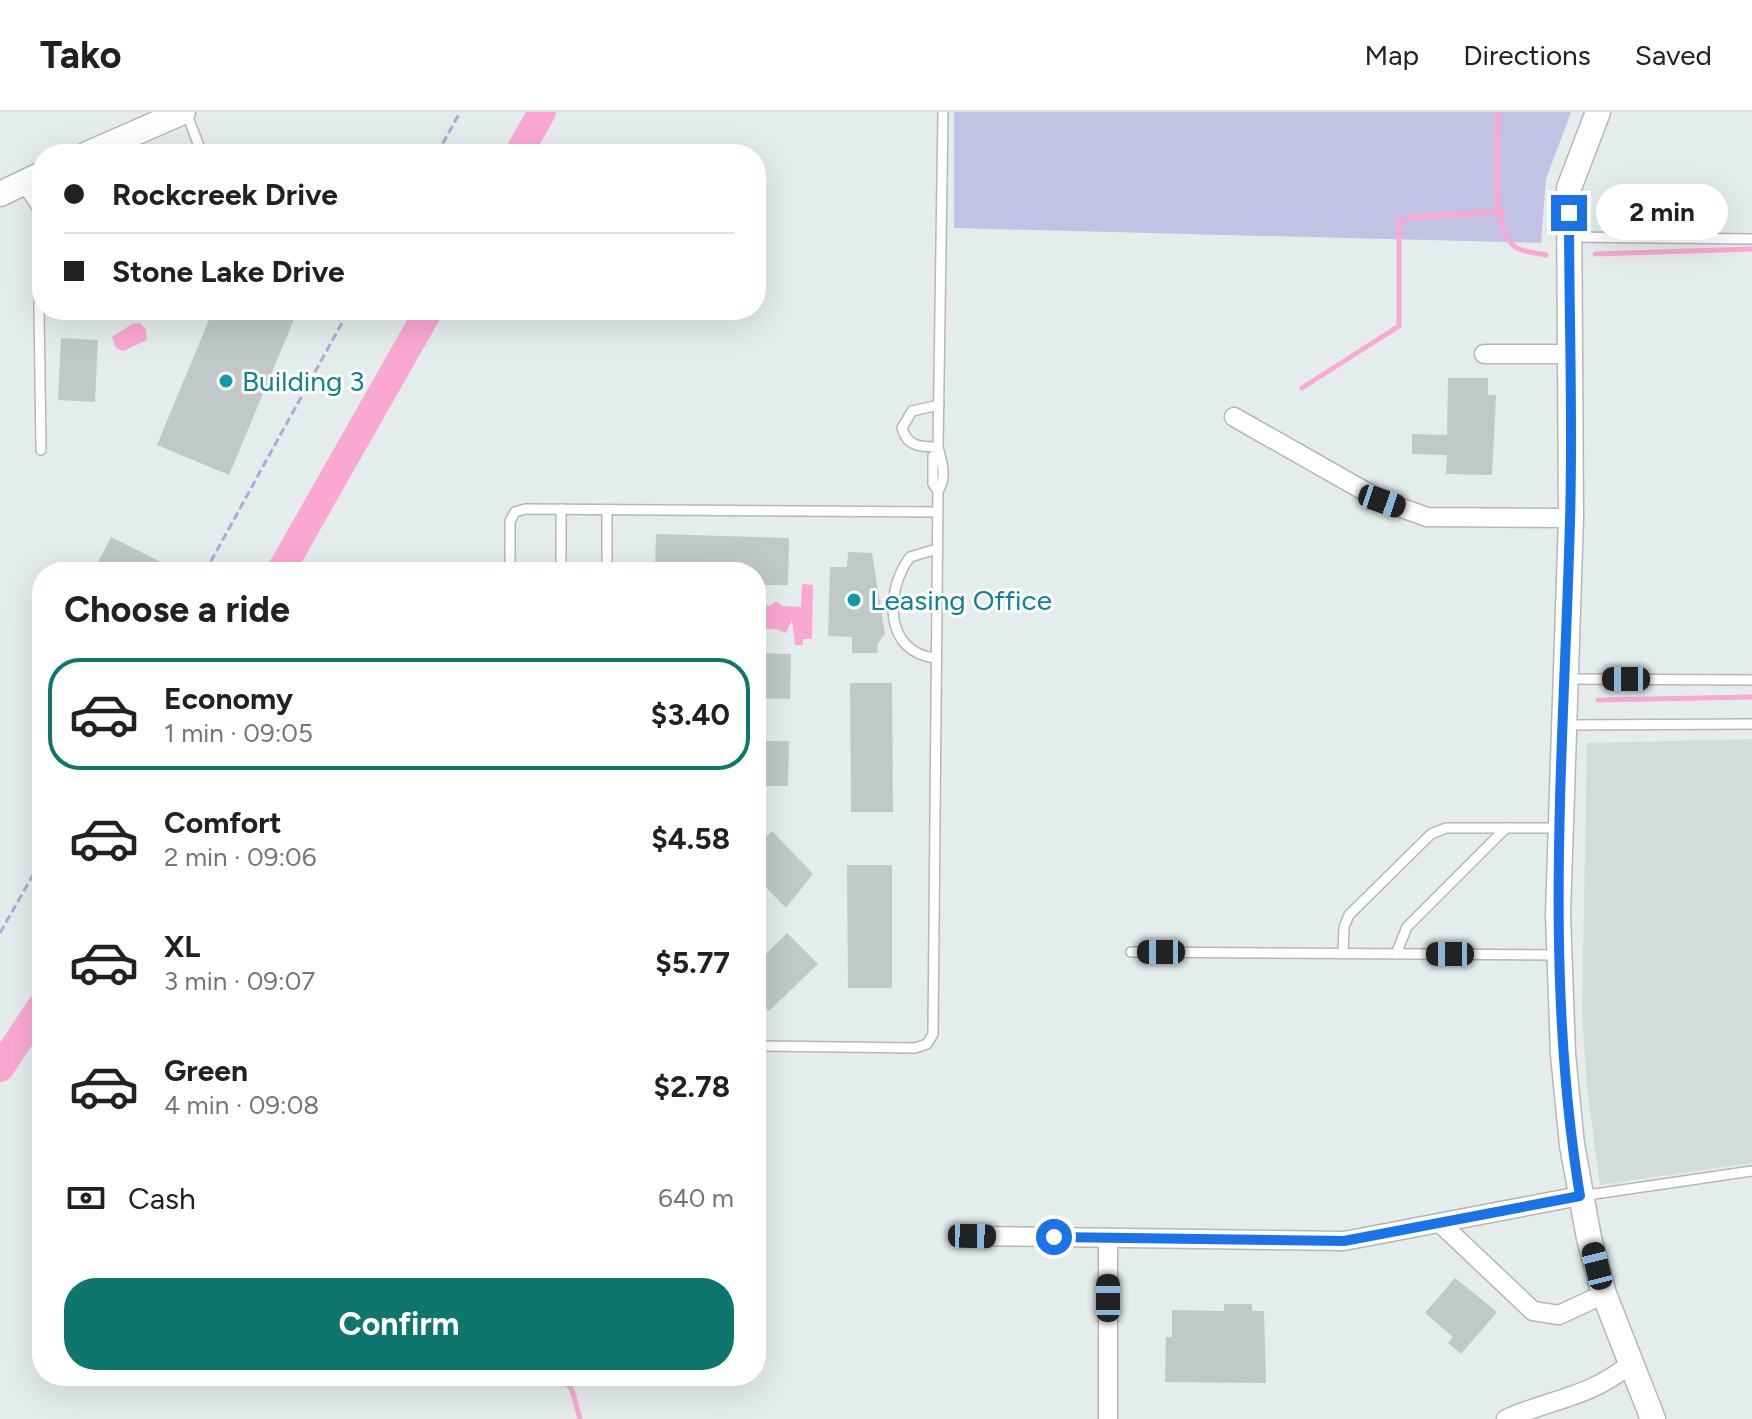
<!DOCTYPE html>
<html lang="en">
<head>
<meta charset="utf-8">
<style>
  body { margin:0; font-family:Figtree,sans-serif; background:#f6f6f6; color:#202124; height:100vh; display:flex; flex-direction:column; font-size:30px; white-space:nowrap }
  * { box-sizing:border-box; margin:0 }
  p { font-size:26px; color:#757577 }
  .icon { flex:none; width:44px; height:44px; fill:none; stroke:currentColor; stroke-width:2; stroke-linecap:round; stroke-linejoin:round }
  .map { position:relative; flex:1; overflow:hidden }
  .panel { position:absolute; left:32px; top:450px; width:734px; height:824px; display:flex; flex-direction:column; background:#fff; border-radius:32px; box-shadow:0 8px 32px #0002 }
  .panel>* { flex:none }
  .hud { position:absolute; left:32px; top:32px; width:734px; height:176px; border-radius:32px; box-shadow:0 8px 32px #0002; display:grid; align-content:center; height:176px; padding:0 32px; background:#fff }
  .end { position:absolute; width:36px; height:36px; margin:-18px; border:10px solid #1a73e8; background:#fff; box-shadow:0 0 0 4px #fff }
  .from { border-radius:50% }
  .bubble { position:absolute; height:56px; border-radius:28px; background:#fff; box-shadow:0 8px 32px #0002; font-size:26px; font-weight:700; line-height:56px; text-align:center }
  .car { position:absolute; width:24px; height:48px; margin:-24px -12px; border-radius:10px; box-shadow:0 0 6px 2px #0007; background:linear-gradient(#222 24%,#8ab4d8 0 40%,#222 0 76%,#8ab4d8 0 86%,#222 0) }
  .hud b { display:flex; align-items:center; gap:28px; height:76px; font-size:30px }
  .hud b+b { border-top:2px solid #e0e0e0 }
  .hud i { width:20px; height:20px; background:#202124 }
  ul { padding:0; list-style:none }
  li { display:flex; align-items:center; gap:24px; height:112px; margin:0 16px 12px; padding:0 16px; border:4px solid transparent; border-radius:32px }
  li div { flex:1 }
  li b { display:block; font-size:30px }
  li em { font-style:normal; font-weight:700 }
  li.selected { border-color:#0f766e }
  li>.icon { width:72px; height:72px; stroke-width:1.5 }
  h2 { padding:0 32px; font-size:36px; line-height:96px }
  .pay { display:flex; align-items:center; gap:20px; height:88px; padding:0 32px; font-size:30px }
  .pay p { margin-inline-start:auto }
  .primary-button { display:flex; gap:16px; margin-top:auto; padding:16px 32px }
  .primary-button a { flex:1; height:92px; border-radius:32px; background:#0f766e; color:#fff; font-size:32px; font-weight:700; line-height:92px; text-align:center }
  header { display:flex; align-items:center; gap:48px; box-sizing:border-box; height:112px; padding:0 40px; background:#fff; border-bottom:2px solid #e0e0e0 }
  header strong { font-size:38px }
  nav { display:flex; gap:44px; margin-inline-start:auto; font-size:28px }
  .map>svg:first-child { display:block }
  .education { fill:#d2dddb }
  .green { fill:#c3c2e4 }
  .water { fill:#faa8d2 }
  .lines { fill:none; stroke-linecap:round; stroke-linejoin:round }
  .stream { stroke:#faa8d2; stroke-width:5 }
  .river { stroke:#faa8d2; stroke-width:28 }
  .building { fill:#c0c9c7 }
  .service-casing { stroke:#bab4b6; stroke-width:12 }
  .minor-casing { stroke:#bab4b6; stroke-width:21 }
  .tertiary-casing { stroke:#bab4b6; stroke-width:27 }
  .path { stroke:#b4a6d5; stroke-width:3; stroke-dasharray:8 4; stroke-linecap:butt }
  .service { stroke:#fff; stroke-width:9 }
  .minor { stroke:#fff; stroke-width:18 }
  .tertiary { stroke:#fff; stroke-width:24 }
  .route { stroke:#1a73e8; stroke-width:10 }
  .culture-dot { fill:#0f9aa8; stroke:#fff; stroke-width:3 }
  .labels { text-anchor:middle; stroke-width:6; stroke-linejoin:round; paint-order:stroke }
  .culture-label { font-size:28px; fill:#0d838f; stroke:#fff; text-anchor:start }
</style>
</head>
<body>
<header>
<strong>Tako</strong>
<nav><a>Map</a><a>Directions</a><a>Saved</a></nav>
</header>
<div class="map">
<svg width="1752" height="1307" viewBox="0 0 1752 1307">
  <rect width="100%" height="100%" fill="#e4edec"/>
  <polygon class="education" points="1752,627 1752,1051 1600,1073 1587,976 1582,901 1587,631"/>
  <polygon class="green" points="954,0 1571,0 1546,67 1541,131 954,116"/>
  <g class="water">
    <polygon points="140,211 146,218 147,228 123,239 116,236 112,225 132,212"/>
    <polygon points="802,472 813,473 812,527 803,527 803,533 795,533 792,508 786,521 776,517 756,517 758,490 770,494 776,489 783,494 801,495"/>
  </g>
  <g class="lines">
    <g class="stream">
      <path d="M1498 0C1499 31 1488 114 1515 135 1522 140 1537 141 1546 143"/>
      <polyline points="1595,142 1752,137"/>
      <polyline points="1302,276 1399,214 1399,110 1412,105 1502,100"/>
      <polyline points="1598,588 1752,585"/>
      <path d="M505 1264C522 1281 540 1264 561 1265L572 1278 580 1307"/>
    </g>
    <g class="river">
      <polyline points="518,42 542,0"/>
      <polyline points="280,460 429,198"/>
      <polyline points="0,956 42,893"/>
    </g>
  </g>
  <g class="building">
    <polygon points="213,198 279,198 295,205 229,363 157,333"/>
    <polygon points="61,226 98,228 95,290 58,288"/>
    <polygon points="1448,266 1488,266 1488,283 1496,283 1492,363 1446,362 1447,343 1412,342 1412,322 1447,323"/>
    <polygon points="656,422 789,426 788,473 756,473 756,460 655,460"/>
    <polygon points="111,425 181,460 93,460"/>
    <polygon points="848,440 872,441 885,522 878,531 877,541 852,541 852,525 828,524 830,455 847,455"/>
    <polygon points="756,541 791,542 790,587 756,586"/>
    <polygon points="850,571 892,571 893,700 851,700"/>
    <polygon points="756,629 789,629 788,674 756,674"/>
    <polygon points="772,719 813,762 786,796 756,765 756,734"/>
    <polygon points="847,753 892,753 892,876 848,876"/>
    <polygon points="787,821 818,852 769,899 756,886 756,852"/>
    <polygon points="1455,1166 1497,1200 1461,1242 1448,1231 1453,1225 1425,1201"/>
    <polygon points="1224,1192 1252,1192 1252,1199 1264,1199 1266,1271 1165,1270 1166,1225 1172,1225 1172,1198 1224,1199"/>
  </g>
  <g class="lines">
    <g class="service-casing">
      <g id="service">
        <polyline points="186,0 202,42"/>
        <polyline points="23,75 42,103"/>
        <polyline points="1569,125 1752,127"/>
        <polyline points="42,142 39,194 42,194"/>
        <polyline points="39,194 41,338"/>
        <path d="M938 335C921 335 907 335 902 316L912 299 939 293"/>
        <polyline points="938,379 933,372 933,344 938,341"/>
        <polyline points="561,397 561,460"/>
        <polyline points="607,398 607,460"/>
        <polyline points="510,460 510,409 515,400 525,397 938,400"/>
        <path d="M936 546C883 541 885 478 910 445L937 437"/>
        <polyline points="1567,567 1752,568"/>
        <polyline points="1567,613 1752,612"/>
        <polyline points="1131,840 1559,843"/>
        <polyline points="1343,841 1344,815 1349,803 1431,722 1446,716 1559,716"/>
        <polyline points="1396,842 1407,815 1506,716"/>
        <path d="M756 934 915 936 927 932 933 922 938 379C948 365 941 348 938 335L943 0"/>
        <polyline points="1581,1084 1752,1059"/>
      </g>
    </g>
    <g class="minor-casing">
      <g id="minor">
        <polyline points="1484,242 1570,242"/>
        <polyline points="1234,305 1382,389 1427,405 1571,406"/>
        <polyline points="1440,1111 1533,1199 1559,1203 1604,1182"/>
        <polyline points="972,1124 1344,1129 1580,1084"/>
        <polyline points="1108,1126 1108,1307"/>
        <path d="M1506 1307C1551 1287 1588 1286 1629 1253"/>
      </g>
    </g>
    <g class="tertiary-casing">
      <g id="tertiary">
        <polyline points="1598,0 1569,76 1571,406 1558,802 1563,942 1572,1033 1589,1126 1604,1182 1653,1307"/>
        <polyline points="87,42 183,0"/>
        <polyline points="0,82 42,62"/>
      </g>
    </g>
    <g class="path">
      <polyline points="437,42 460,0"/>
      <polyline points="205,460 349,198"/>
      <polyline points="0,821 42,747"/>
    </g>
    <use href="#service" class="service"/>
    <use href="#minor" class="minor"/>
    <use href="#tertiary" class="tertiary"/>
  </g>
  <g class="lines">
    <path class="route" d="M1054 1125 1344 1129 1580 1084C1543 860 1564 634 1570 409 1573 306 1569 203 1569 101"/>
  </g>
  <g class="culture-dot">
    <circle cx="226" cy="269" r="8"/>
    <circle cx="854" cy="488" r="8"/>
  </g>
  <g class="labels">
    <g class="culture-label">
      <text x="242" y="279">Building 3</text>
      <text x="870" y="498">Leasing Office</text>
    </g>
  </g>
</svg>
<i class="end from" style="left:1054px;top:1125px"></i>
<i class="end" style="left:1569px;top:101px"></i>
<div class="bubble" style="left:1596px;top:72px;width:132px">2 min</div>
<i class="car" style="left:1382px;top:389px;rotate:109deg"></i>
<i class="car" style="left:1626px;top:567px;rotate:270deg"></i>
<i class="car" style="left:1161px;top:840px;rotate:270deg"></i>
<i class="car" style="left:1450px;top:842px;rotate:270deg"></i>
<i class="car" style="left:972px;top:1124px;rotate:91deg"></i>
<i class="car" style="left:1597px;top:1154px;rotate:346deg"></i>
<i class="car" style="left:1108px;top:1186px;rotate:0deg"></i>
<div class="hud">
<b><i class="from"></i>Rockcreek Drive</b>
<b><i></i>Stone Lake Drive</b>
</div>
<section class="panel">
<h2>Choose a ride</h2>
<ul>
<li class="selected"><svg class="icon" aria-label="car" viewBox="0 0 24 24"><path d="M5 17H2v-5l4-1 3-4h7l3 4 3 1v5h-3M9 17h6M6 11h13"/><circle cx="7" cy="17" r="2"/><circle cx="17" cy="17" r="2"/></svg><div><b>Economy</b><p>1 min · 09:05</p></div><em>$3.40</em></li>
<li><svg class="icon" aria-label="car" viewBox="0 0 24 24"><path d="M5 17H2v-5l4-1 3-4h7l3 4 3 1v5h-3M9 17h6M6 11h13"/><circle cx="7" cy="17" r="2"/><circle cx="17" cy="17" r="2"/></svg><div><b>Comfort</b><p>2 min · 09:06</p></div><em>$4.58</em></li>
<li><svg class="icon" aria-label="car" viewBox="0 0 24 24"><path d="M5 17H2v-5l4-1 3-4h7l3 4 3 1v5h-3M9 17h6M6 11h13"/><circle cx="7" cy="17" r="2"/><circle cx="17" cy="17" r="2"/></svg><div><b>XL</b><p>3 min · 09:07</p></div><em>$5.77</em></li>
<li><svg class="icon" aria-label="car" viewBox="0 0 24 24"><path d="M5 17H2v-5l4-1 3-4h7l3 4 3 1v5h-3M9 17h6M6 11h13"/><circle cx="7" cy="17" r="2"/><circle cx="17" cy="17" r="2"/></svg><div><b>Green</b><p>4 min · 09:08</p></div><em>$2.78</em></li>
</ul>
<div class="pay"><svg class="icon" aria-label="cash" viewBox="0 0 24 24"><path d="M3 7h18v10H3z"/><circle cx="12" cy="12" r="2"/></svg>Cash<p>640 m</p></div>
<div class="primary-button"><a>Confirm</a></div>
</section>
</div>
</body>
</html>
